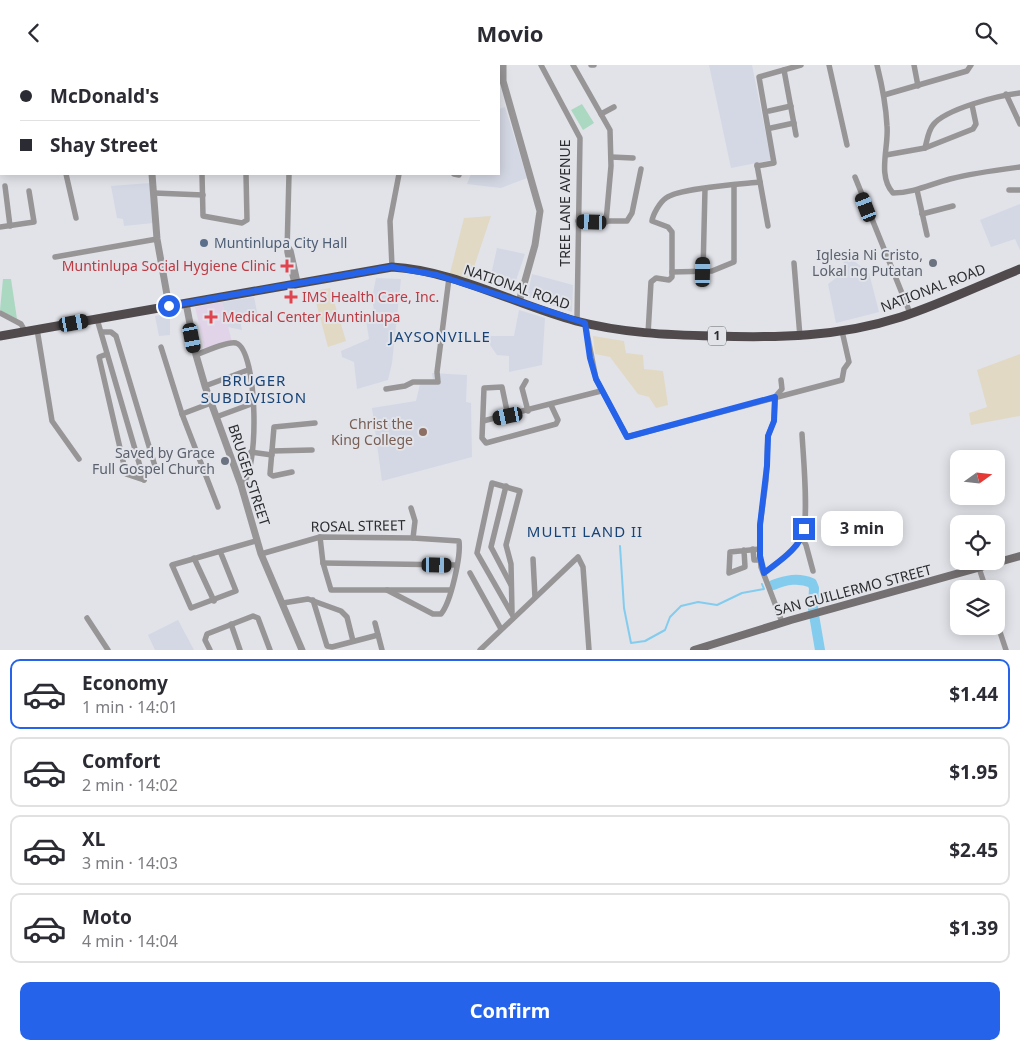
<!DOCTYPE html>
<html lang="en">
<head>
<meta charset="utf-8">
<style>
  body { margin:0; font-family:"Noto Sans",sans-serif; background:#f2f2f3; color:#2b2b33; height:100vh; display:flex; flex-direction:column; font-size:19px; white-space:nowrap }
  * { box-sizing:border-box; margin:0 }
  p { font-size:16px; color:#7c7c81 }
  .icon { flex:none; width:28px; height:28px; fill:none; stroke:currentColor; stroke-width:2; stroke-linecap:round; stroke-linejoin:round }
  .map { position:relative; height:585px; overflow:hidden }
  .sheet { display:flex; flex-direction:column; background:#fff; flex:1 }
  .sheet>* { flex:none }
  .guide { position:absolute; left:0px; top:0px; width:500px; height:110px; box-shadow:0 2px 12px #0003; display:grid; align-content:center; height:110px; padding:0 20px; background:#fff }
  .needle { width:32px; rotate:75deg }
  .fabs { position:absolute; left:950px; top:385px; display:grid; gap:10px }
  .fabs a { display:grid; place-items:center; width:55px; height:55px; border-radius:10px; background:#fff; box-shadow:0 2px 12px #0003; font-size:25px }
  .end { position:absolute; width:22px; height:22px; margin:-11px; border:6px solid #2563eb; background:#fff; box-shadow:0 0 0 2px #fff }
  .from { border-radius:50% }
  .bubble { position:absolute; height:35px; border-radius:10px; background:#fff; box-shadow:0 2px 12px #0003; font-size:16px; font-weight:700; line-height:35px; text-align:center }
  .car { position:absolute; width:15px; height:30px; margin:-15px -8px; border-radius:6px; box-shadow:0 0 4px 1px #0007; background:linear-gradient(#222 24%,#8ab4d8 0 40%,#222 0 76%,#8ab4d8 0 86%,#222 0) }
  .guide b { display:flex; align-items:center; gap:18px; height:48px; font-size:19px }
  .guide b+b { border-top:1px solid #e1e1e2 }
  .guide i { width:12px; height:12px; background:#2b2b33 }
  ul { padding:9px 0 0; list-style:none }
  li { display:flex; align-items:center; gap:15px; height:70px; margin:0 10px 8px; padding:0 10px; border:2px solid #e1e1e2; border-radius:10px }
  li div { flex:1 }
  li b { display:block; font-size:19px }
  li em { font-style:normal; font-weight:700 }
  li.current { border-color:#2563eb }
  li>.icon { width:45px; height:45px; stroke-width:1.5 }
  .cta { display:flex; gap:10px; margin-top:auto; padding:10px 20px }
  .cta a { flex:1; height:58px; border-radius:10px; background:#2563eb; color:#fff; font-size:20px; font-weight:700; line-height:58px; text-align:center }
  header { display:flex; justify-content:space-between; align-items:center; height:65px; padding:0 20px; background:#fff; font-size:22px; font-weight:700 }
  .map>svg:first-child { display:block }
  .built { fill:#d4d8e4 }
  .industrial { fill:#e1d9c4 }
  .medical { fill:#e1d4e8 }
  .green { fill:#abd8c1 }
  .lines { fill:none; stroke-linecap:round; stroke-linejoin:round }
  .stream { stroke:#83ccee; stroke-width:2 }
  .river { stroke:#83ccee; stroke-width:10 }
  .minor { stroke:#989596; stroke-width:5.5 }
  .tertiary { stroke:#989596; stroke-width:7 }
  .secondary { stroke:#747071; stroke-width:8 }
  .trunk { stroke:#504a4c; stroke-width:9 }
  .route { stroke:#2563eb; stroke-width:6 }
  .service-dot { fill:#5c6f8a; stroke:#e1e3e9; stroke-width:2 }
  .worship-dot { fill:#6b7280; stroke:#e1e3e9; stroke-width:2 }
  .health-dot { fill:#e0444e; stroke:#e1e3e9; stroke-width:2 }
  .education-dot { fill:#8d6e63; stroke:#e1e3e9; stroke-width:2 }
  .labels { text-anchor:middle; stroke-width:4; stroke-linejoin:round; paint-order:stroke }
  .shield { fill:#e1e3e9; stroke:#626467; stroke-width:1 }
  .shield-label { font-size:12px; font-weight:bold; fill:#2c2d2f }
  .street-label { font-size:14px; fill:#2c2d2f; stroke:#e1e3e9 }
  .service-label { font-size:14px; fill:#4e5e75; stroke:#e1e3e9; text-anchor:start }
  .worship-label { font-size:14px; fill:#5b616d; stroke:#e1e3e9; text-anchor:end }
  .health-label { font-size:14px; fill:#be3a42; stroke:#e1e3e9; text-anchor:start }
  .education-label { font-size:14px; fill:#785e54; stroke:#e1e3e9; text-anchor:end }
  .neighbourhood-label { font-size:15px; letter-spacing:1px; fill:#174376; stroke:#e1e3e9 }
</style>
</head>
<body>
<header><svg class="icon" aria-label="back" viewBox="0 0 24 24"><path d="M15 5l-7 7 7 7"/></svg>Movio<svg class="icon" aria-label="search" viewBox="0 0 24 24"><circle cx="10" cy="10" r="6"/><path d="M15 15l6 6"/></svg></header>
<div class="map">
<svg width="1020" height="585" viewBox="0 0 1020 585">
  <rect width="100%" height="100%" fill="#e1e3e9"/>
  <g class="built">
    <polygon points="709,0 752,0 771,95 731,103"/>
    <polygon points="505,42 527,113 501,123 467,119 471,109 499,109 499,44"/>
    <polygon points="150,118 153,158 124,161 123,154 117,153 111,121"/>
    <polygon points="1020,139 1020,185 1015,174 991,182 980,155"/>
    <polygon points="497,183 525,189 512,227 489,219"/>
    <polygon points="845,193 853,195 869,208 879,247 836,258 828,219 840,210"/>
    <polygon points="532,209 573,220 572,247 527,232"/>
    <polygon points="376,213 401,214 392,298 388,315 357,324 354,297 342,292 341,286 369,274 366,255 375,252 372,233"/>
    <polygon points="254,232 258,252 240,255 242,265 228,262 222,237"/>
    <polygon points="519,245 545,253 542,300 509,307 509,291 497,290 490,280 488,271 514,271"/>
    <polygon points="170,248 170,270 159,271 155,251"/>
    <polygon points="432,308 467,310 466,337 471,338 472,392 382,416 372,343 416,336 421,315 433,315"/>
    <polygon points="178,555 194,585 155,585 148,570"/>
  </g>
  <g class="industrial">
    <polygon points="491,151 470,214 450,208 464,153"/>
    <polygon points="330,223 346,276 328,282 313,226"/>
    <polygon points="593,271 624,276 626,288 643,290 644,304 663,306 668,340 656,343 649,332 638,329 610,292 595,289"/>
    <polygon points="1020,289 1020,351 971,360 969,348 987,342 977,305"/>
  </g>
  <polygon class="medical" points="222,237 232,277 205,285 195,242"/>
  <g class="green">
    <polygon points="582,39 594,58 583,65 571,45"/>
    <polygon points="3,214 11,214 17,254 0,245"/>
  </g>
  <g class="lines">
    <polyline class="stream" points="620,481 624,543 631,578 645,576 665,565 670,552 681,541 698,537 717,540 742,528 764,524 762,519"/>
    <path class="river" d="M773 520C786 515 798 512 812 518L814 523 813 544 820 585"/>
    <g class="minor">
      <polyline points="49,0 49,1"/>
      <polyline points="134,0 147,0"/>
      <polyline points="541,0 580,73 577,256"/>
      <polyline points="573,0 610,65 611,101 606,157"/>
      <polyline points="591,0 594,0"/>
      <polyline points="829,0 847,80"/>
      <path d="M877 0C882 20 886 40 887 61 889 82 877 110 893 128 913 128 931 119 950 114 973 108 997 105 1020 102"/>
      <polyline points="914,0 918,21"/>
      <polyline points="212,1 215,0"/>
      <polyline points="245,1 245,0"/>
      <polyline points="309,1 309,0"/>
      <polyline points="383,1 384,0"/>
      <polyline points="421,1 421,0"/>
      <polyline points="466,1 466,0"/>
      <polyline points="784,5 796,70"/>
      <polyline points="1006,29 1020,59"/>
      <polyline points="884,30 967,6 971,0"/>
      <polyline points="769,46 791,41"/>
      <polyline points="601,49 614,42"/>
      <polyline points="0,63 1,63"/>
      <polyline points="771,63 794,58"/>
      <path d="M925 83C927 76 928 66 933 60 945 44 1000 30 1020 28"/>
      <polyline points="886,90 925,83 973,64 976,59 972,40"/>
      <polyline points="611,92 633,93"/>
      <polyline points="757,100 768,161"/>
      <polyline points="757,101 774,98 759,12 801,0"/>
      <polyline points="0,104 1,104"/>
      <polyline points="66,109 76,153"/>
      <polyline points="202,109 203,151 242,158 247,155 246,109"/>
      <polyline points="289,109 287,187 294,218"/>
      <polyline points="454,109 459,110"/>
      <polyline points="855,112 910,248"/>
      <polyline points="5,121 10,161"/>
      <polyline points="917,125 927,170"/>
      <polyline points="1009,125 1020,125"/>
      <polyline points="154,128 203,130"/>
      <polyline points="922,149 953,141"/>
      <polyline points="578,156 627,156 632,148 641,104"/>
      <polyline points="0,162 34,157 29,126"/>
      <polyline points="287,180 291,186 298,218"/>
      <polyline points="55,192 157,174"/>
      <polyline points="794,198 800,272"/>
      <polyline points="392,202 390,156 399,109"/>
      <polyline points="672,207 712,206 734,197 734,120"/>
      <polyline points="703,207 705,124"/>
      <polyline points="0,248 21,259 25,266"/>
      <polyline points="97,254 144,415"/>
      <polyline points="585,258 596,314 627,372 842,315 844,304 849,297 842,266"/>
      <polyline points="37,264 52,356 79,394"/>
      <polyline points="102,267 111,267 116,271 157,408"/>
      <path d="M648 269 651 217 656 213 669 215 672 212V167L668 162 652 156C653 149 660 137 666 133 678 123 742 119 760 117"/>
      <polyline points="161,282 182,349 218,442"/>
      <polyline points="107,289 99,292 126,409 144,415"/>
      <path d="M196 290C203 287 229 276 236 278 258 285 260 410 241 420"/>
      <polyline points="781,315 782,324 775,332 774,356 768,371 766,416 760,460 760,491 761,502 782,557"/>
      <polyline points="526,316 522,323 528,346"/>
      <polyline points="205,321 248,305"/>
      <polyline points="386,324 405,321 413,317 438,317 437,307 449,213"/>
      <polyline points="182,349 211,338"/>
      <polyline points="508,351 502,322 484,323 482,373 486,378 556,359 558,355 551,340"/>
      <polyline points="216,352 254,338"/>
      <polyline points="483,356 601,326"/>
      <polyline points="272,386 312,385"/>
      <polyline points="251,387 272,390"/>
      <polyline points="292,407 273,411 270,409 274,362 315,358"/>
      <polyline points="506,421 491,482 511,520"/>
      <polyline points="411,443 415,456 413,473"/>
      <polyline points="320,472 323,498 331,525 451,525"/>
      <polyline points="802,473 806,480 813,506"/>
      <polyline points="753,484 754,495 760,495"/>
      <polyline points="744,485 745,502 729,508 730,487 760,484"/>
      <polyline points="220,486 236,526 191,543 172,500 256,476"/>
      <path d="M261 489 320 472 413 473 459 476C461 491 451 537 441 549H433L387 525"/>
      <polyline points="194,493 214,536"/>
      <polyline points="533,494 535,532"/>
      <polyline points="323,498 456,500"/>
      <polyline points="979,503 986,524"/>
      <polyline points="470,508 501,564"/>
      <path d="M764 508C777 498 791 488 801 474 810 460 803 389 802 369"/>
      <polyline points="313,535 327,581 332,582 378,570"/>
      <polyline points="283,538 308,534 341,546 347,552 353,576"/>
      <polyline points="512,547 511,499 506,480 520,426 492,418 477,488 513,551"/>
      <polyline points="87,553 108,585"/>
      <polyline points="996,555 1006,585"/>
      <polyline points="375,558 382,585"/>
      <polyline points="231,559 240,585"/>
      <polyline points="210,585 205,575 207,569 253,551 258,553 270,585"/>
      <polyline points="480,585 578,492 583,502 589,585"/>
    </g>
    <g class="tertiary">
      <polyline points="503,0 503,16 540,146 535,180 519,237"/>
      <polyline points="147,1 147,0"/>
      <polyline points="152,109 157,174 169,241"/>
      <polyline points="186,238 196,290 205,321 241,420 261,489 302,585"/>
    </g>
    <polyline class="secondary" points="694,585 791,555 1020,491"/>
    <path class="trunk" d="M0 271 392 202C452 205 517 240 576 256 622 268 667 270 714 271 778 273 839 272 901 252 941 239 980 220 1020 204"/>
  </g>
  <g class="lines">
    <path class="route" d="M169 241 392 202 437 210 585 258 590 293 596 314 627 372 775 332 774 356 768 371 767 401 760 460V491L764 508C778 497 801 483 804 464"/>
  </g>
  <circle class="service-dot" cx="204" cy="178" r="5"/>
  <g class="worship-dot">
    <circle cx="933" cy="198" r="5"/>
    <circle cx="225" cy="396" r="5"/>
  </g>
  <g class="health-dot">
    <path d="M284.5 193.5h5v5h5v5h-5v5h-5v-5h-5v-5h5z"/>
    <path d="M288.5 224.5h5v5h5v5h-5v5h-5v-5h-5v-5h5z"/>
    <path d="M208.5 244.5h5v5h5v5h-5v5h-5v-5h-5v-5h5z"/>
  </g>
  <circle class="education-dot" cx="423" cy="367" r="5"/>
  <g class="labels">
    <rect class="shield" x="708" y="261.5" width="18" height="19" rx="4"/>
    <g class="shield-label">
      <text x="717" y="275">1</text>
    </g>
    <g class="street-label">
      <text transform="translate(565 138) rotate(-90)" y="5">TREE LANE AVENUE</text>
      <text transform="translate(517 222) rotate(19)" y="5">NATIONAL ROAD</text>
      <text transform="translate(933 223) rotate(-21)" y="5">NATIONAL ROAD</text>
      <text transform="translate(249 410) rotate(72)" y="5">BRUGER STREET</text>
      <text transform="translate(358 461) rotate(-1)" y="5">ROSAL STREET</text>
      <text transform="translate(853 525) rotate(-15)" y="5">SAN GUILLERMO STREET</text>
    </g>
    <g class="service-label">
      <text x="214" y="183">Muntinlupa City Hall</text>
    </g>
    <g class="worship-label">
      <text x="923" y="195">Iglesia Ni Cristo,<tspan x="923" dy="16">Lokal ng Putatan</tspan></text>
      <text x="215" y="393">Saved by Grace<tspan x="215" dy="16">Full Gospel Church</tspan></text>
    </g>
    <g class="health-label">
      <text x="276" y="206" text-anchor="end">Muntinlupa Social Hygiene Clinic</text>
      <text x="302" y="237">IMS Health Care, Inc.</text>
      <text x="222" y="257">Medical Center Muntinlupa</text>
    </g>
    <g class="education-label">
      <text x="413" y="364">Christ the<tspan x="413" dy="16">King College</tspan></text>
    </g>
    <g class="neighbourhood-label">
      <text x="440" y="277">JAYSONVILLE</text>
      <text x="254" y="321">BRUGER<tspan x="254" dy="17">SUBDIVISION</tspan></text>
      <text x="585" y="472">MULTI LAND II</text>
    </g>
  </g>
</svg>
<div class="fabs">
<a><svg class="needle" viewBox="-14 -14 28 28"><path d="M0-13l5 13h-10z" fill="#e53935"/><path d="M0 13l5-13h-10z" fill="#7c7c81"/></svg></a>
<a><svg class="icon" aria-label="locate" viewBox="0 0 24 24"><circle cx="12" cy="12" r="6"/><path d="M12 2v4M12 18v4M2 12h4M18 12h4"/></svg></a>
<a><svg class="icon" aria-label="layers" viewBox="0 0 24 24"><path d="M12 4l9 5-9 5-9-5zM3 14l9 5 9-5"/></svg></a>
</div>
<i class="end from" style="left:169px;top:241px"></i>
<i class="end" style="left:804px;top:464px"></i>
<div class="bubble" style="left:821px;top:446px;width:82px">3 min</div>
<i class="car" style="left:866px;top:142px;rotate:339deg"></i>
<i class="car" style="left:592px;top:157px;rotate:272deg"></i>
<i class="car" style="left:703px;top:207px;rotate:1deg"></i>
<i class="car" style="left:74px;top:258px;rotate:80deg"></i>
<i class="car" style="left:192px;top:273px;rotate:169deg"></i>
<i class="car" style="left:508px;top:351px;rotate:258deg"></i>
<i class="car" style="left:437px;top:500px;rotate:91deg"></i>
<div class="guide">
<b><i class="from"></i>McDonald's</b>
<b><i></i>Shay Street</b>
</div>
</div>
<section class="sheet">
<ul>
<li class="current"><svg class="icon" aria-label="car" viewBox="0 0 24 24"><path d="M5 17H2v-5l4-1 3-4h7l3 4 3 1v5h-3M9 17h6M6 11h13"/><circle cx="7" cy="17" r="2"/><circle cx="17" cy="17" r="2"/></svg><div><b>Economy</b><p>1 min · 14:01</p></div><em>$1.44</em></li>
<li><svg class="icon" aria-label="car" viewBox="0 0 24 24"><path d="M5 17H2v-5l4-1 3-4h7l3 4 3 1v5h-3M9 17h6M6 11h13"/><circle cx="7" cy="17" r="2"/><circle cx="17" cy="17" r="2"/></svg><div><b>Comfort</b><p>2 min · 14:02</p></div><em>$1.95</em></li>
<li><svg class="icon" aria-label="car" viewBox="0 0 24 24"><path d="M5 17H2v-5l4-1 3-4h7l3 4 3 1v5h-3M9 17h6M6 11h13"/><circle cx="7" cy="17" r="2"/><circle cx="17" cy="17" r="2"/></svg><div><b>XL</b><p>3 min · 14:03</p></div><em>$2.45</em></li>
<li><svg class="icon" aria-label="car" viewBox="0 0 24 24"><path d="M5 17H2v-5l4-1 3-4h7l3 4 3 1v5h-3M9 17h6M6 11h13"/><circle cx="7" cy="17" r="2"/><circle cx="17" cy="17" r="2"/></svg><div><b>Moto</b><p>4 min · 14:04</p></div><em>$1.39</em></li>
</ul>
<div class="cta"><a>Confirm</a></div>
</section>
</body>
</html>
